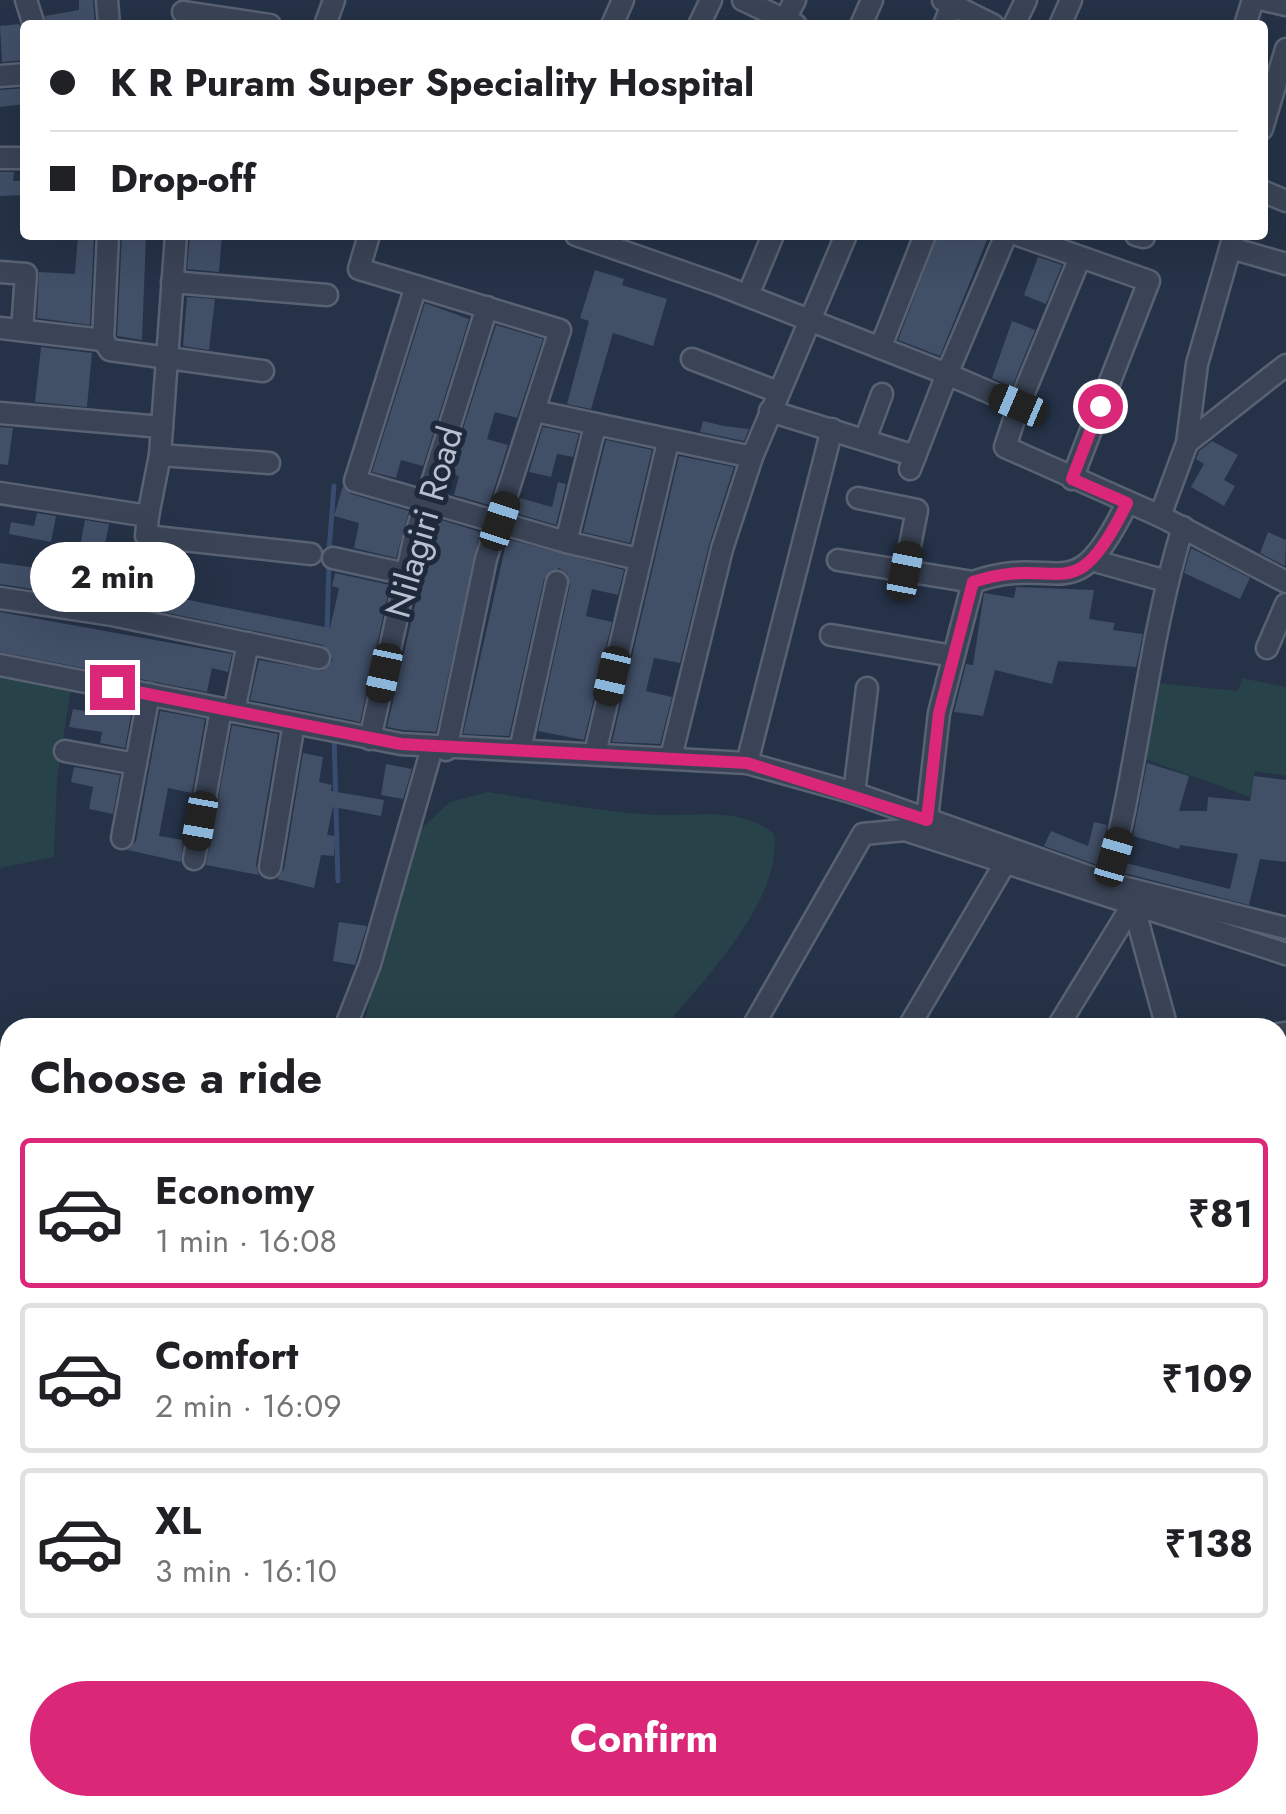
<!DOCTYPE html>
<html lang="en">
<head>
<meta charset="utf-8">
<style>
  body { margin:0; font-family:Jost,sans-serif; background:#f2f2f2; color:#202124; height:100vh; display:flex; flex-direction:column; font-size:38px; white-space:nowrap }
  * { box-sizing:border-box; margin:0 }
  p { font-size:32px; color:#757577 }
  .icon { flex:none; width:55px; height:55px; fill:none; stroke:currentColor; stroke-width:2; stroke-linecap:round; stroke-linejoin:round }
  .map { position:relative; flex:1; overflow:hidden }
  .side { position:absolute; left:0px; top:1018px; width:1288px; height:798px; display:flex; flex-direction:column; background:#fff; border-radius:30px 30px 0 0; box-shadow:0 10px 40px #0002 }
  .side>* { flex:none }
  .guide { position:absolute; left:20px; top:20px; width:1248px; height:220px; border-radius:10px; box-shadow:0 10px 40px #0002; display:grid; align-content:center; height:220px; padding:0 30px; background:#fff }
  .end { position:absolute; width:45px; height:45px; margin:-22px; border:12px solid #db2777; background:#fff; box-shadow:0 0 0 5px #fff }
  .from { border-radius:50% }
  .bubble { position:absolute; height:70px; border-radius:35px; background:#fff; box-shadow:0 10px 40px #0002; font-size:32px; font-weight:700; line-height:70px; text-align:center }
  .car { position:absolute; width:30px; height:60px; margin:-30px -15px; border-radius:12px; box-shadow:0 0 8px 2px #0007; background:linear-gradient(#222 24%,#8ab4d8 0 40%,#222 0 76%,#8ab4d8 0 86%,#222 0) }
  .guide b { display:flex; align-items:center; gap:35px; height:95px; font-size:38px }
  .guide b+b { border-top:2px solid #e0e0e0 }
  .guide i { width:25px; height:25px; background:#202124 }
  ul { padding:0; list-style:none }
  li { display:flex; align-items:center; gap:30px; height:150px; margin:0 20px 15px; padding:0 10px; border:5px solid #e0e0e0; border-radius:10px }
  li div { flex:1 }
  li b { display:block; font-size:38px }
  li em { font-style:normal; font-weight:700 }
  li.current { border-color:#db2777 }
  li>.icon { width:90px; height:90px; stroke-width:1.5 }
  h2 { padding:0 30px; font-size:45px; line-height:120px }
  .action { display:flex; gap:20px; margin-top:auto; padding:20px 30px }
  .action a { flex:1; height:115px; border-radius:60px; background:#db2777; color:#fff; font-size:40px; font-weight:700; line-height:115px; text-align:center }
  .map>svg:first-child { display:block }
  .green { fill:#274248 }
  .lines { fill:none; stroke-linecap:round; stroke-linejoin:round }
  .stream { stroke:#374c6f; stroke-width:5 }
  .building { fill:#414f67 }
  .minor-casing { stroke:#586273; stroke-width:25 }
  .minor { stroke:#3a4456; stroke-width:20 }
  .route { stroke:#db2777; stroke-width:12 }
  .labels { text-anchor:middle; stroke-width:10; stroke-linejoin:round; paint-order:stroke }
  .street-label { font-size:35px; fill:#b8c0cf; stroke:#1e293b }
</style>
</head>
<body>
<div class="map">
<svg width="1286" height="1814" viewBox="0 0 1286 1814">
  <rect width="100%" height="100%" fill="#253247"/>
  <g class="green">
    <polygon points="0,674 71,688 57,780 54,857 0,868"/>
    <polygon points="1242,678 1286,687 1286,776 1255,771 1250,797 1142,758 1157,683 1238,691"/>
    <path d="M488 792C538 800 589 810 641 814 685 819 738 803 774 834 783 900 704 979 665 1027L364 1028 397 851 450 802Z"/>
    <polygon points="262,1805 455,1805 458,1814 261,1814"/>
  </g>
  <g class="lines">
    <g class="stream">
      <polyline points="329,551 334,486"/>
      <polyline points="327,631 329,562"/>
      <polyline points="334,735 338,881"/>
    </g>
  </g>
  <g class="building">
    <polygon points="79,0 93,0 95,25 47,25 45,16 79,10"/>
    <polygon points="19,24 25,35 25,60 2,62 0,26"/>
    <polygon points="25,88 25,104 0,107 0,90"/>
    <polygon points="0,172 14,172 13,181 25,181 25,195 0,196"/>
    <polygon points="78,235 94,235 90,325 37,318 39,272 75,274"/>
    <polygon points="122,235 146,235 142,340 117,336"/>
    <polygon points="190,235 222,235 219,272 187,269"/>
    <polygon points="938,235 989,235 940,356 898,340"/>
    <polygon points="1038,257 1062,265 1046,304 1024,295"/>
    <polygon points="595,270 624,279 622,285 667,299 653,346 613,333 591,409 567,404 589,321 580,318"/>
    <polygon points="187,297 215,299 209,350 183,346"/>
    <polygon points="425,303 469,319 423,466 401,460 396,478 372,472"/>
    <polygon points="1012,321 1035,330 1012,387 992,378"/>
    <polygon points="496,325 543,339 517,418 495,412 487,439 508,445 489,505 454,495 459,476 449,473"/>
    <polygon points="41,347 92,353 87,407 35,402"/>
    <polygon points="703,421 724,426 749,429 744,441 700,432"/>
    <polygon points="0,427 13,428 8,465 0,464"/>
    <polygon points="543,427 579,434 573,457 557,454 551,477 529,472"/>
    <polygon points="606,440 652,450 630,543 583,532"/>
    <polygon points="1212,441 1238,455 1224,480 1235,486 1224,506 1191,487 1204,464 1196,459 1199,451"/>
    <polygon points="679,456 734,467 709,545 680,663 654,658 646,691 672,697 660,744 612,742"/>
    <polygon points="558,482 566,484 556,525 515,513 520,498 552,507"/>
    <polygon points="343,486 351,494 409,511 396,558 354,548 359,523 334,516"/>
    <polygon points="37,513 56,516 51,542 9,534 11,522 34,526"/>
    <polygon points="435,518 480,532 436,732 403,730 387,727"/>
    <polygon points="85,520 109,524 98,580 203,603 330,628 339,588 332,586 335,573 390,585 360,722 250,700 259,660 322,671 333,660 323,645 115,602 0,584 0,563 75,573"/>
    <polygon points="1268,532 1286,540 1285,566 1260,553"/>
    <polygon points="507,539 624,570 618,595 592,589 586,616 612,622 584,740 538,731 570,585 567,573 559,568 544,579 509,736 463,734"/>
    <polygon points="1191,548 1250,578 1240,599 1184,573"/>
    <polygon points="1016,587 1094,590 1089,619 1115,623 1113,630 1143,634 1136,667 1058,661 1052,684 995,670 983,716 954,712 966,664 973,665 984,593 1014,598"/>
    <polygon points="0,612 232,654 228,672 212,668 207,692 0,652"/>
    <polygon points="109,700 123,703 121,713 131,715 125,748 100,743 102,732 69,727 73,709 106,715"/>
    <polygon points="160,711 205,719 192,793 168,788 159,836 183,840 181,862 128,850 136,841"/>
    <polygon points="232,725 278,734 256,865 259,875 206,865"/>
    <polygon points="303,753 323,757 319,782 332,785 331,791 384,800 381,816 333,807 327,835 335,836 334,856 321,855 314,888 277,879 284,869"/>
    <polygon points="1147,763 1189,776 1179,811 1207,811 1208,797 1250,801 1254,776 1286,780 1286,862 1260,859 1249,905 1124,873 1126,863 1230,889 1238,854 1180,845 1179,849 1133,836"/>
    <polygon points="386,764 412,769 403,799 381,795"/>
    <polygon points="74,767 120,775 113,814 89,809 93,787 71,782"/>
    <polygon points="1094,822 1107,825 1097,865 1044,846 1051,831 1088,846"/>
    <polygon points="339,922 367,926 355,965 333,961"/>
  </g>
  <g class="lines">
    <g class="minor-casing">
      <g id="minor">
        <polyline points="26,0 34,25"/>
        <polyline points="107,0 109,25"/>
        <polyline points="743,0 796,25"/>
        <polyline points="943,0 993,25"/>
        <polyline points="1264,0 1286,5"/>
        <polyline points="183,12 270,25"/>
        <polyline points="325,25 334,0"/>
        <polyline points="612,25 623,0"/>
        <polyline points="699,25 711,0"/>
        <polyline points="782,25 795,0"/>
        <polyline points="861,25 872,0"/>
        <polyline points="944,25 954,0"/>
        <polyline points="1014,25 1026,0"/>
        <polyline points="1060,25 1071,0"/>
        <polyline points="1245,25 1253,0"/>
        <polyline points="0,76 25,74"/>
        <polyline points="1262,129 1286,49"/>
        <polyline points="0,158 25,158"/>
        <polyline points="1262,191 1286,201"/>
        <polyline points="108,235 103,340 110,350 263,371"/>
        <polyline points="369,235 359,269 416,286"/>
        <polyline points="576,235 720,285 947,374 910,469"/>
        <polyline points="1006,235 947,374 1019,405 1005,447 1160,516 1286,582"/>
        <polyline points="1018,235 1149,281 1072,479"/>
        <polyline points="1136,235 1144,237"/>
        <polyline points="1231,248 1286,264"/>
        <polyline points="0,272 26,274 22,330"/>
        <polyline points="172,282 327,295"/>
        <polyline points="748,295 773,235"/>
        <polyline points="0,328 103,340"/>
        <polyline points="881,346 925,235"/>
        <polyline points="692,359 778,392"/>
        <polyline points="1019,405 1079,260"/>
        <polyline points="535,411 752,457"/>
        <polyline points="770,411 915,456"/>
        <polyline points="0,413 162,427"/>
        <polyline points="595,426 566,542 638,559"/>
        <polyline points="865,440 882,394"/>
        <polyline points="1187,443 1286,365"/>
        <polyline points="160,455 269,463"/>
        <polyline points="0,493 148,516 160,455 176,235"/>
        <polyline points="858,498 917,510 905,571"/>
        <polyline points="148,516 146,536 311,554"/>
        <polyline points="1160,516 1187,443 1197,364 1234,235"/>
        <polyline points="333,558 406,574"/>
        <polyline points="838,560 973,582"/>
        <polyline points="1095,561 1166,581"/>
        <polyline points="0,598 112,615 319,658"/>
        <polyline points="831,635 953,656"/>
        <polyline points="1267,648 1286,604"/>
        <polyline points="0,665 401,744 747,763 854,793 1107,883 1286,928"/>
        <polyline points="234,711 248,643"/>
        <polyline points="370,739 414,540 487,307"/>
        <polyline points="446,750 486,559 560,330 416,286 355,481 566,542"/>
        <polyline points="520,750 557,582"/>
        <polyline points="65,751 136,764"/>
        <polyline points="595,753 668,442"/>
        <polyline points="671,757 722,549 752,457 846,235"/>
        <polyline points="747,763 832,429"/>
        <polyline points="854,793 867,688"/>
        <path d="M927 819 939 713 973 582C1062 551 1072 616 1127 503"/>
        <polyline points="122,838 149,694"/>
        <polyline points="194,859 221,709"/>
        <polyline points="270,867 294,723"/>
        <path d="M1107 883C1139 766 1147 643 1183 527"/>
        <polyline points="1133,904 1286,954"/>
        <polyline points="1133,904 1167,1028"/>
        <polyline points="345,1028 370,964 432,748"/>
        <polyline points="752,1028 863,834 905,830 1133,904 1057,1028"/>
        <polyline points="908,1028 1004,865"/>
        <polyline points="1278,1034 1286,1033"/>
        <polyline points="1278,1164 1286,1163"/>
        <polyline points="1278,1220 1286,1234"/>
        <polyline points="1278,1395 1286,1379"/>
        <polyline points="1278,1561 1286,1565"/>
        <polyline points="1278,1646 1286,1648"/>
        <polyline points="1278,1777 1286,1775"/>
        <polyline points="546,1805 548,1814"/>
        <polyline points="681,1805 683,1814"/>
        <polyline points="799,1805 801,1814"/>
        <polyline points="927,1805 929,1814"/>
        <polyline points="1058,1805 1060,1814"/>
        <polyline points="1123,1814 1159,1805"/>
      </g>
    </g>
    <use href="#minor" class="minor"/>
  </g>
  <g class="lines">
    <path class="route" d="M112 687 401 744 747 763 927 820 939 713 973 582C1062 552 1072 616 1127 503L1072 479 1100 406"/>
  </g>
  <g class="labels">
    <g class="street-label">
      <text transform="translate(424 522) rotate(-74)" y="12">Nilagiri Road</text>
    </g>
  </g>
</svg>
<i class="end from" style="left:1100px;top:406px"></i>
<i class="end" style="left:112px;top:687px"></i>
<div class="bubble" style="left:30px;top:542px;width:165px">2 min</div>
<i class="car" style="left:1018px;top:405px;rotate:293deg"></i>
<i class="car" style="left:500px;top:521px;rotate:18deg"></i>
<i class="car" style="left:905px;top:571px;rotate:11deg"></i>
<i class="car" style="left:384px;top:673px;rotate:192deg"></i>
<i class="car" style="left:612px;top:676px;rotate:193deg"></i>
<i class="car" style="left:200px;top:821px;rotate:190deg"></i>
<i class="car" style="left:1114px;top:857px;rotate:16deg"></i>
<div class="guide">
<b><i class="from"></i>K R Puram Super Speciality Hospital</b>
<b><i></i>Drop-off</b>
</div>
<section class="side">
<h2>Choose a ride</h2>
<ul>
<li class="current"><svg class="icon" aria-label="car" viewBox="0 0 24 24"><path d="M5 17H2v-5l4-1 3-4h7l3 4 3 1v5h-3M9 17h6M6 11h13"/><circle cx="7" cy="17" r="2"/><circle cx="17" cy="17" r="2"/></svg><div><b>Economy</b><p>1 min · 16:08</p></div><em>₹81</em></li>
<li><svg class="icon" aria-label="car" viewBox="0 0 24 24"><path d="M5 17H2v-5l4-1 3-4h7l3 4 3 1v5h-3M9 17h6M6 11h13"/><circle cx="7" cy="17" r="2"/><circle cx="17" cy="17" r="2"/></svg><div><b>Comfort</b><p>2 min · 16:09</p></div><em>₹109</em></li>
<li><svg class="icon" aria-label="car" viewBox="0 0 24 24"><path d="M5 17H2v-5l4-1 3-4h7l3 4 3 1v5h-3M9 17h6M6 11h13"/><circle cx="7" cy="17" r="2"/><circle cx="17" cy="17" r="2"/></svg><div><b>XL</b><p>3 min · 16:10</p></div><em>₹138</em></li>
</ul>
<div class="action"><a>Confirm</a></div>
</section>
</div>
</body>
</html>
